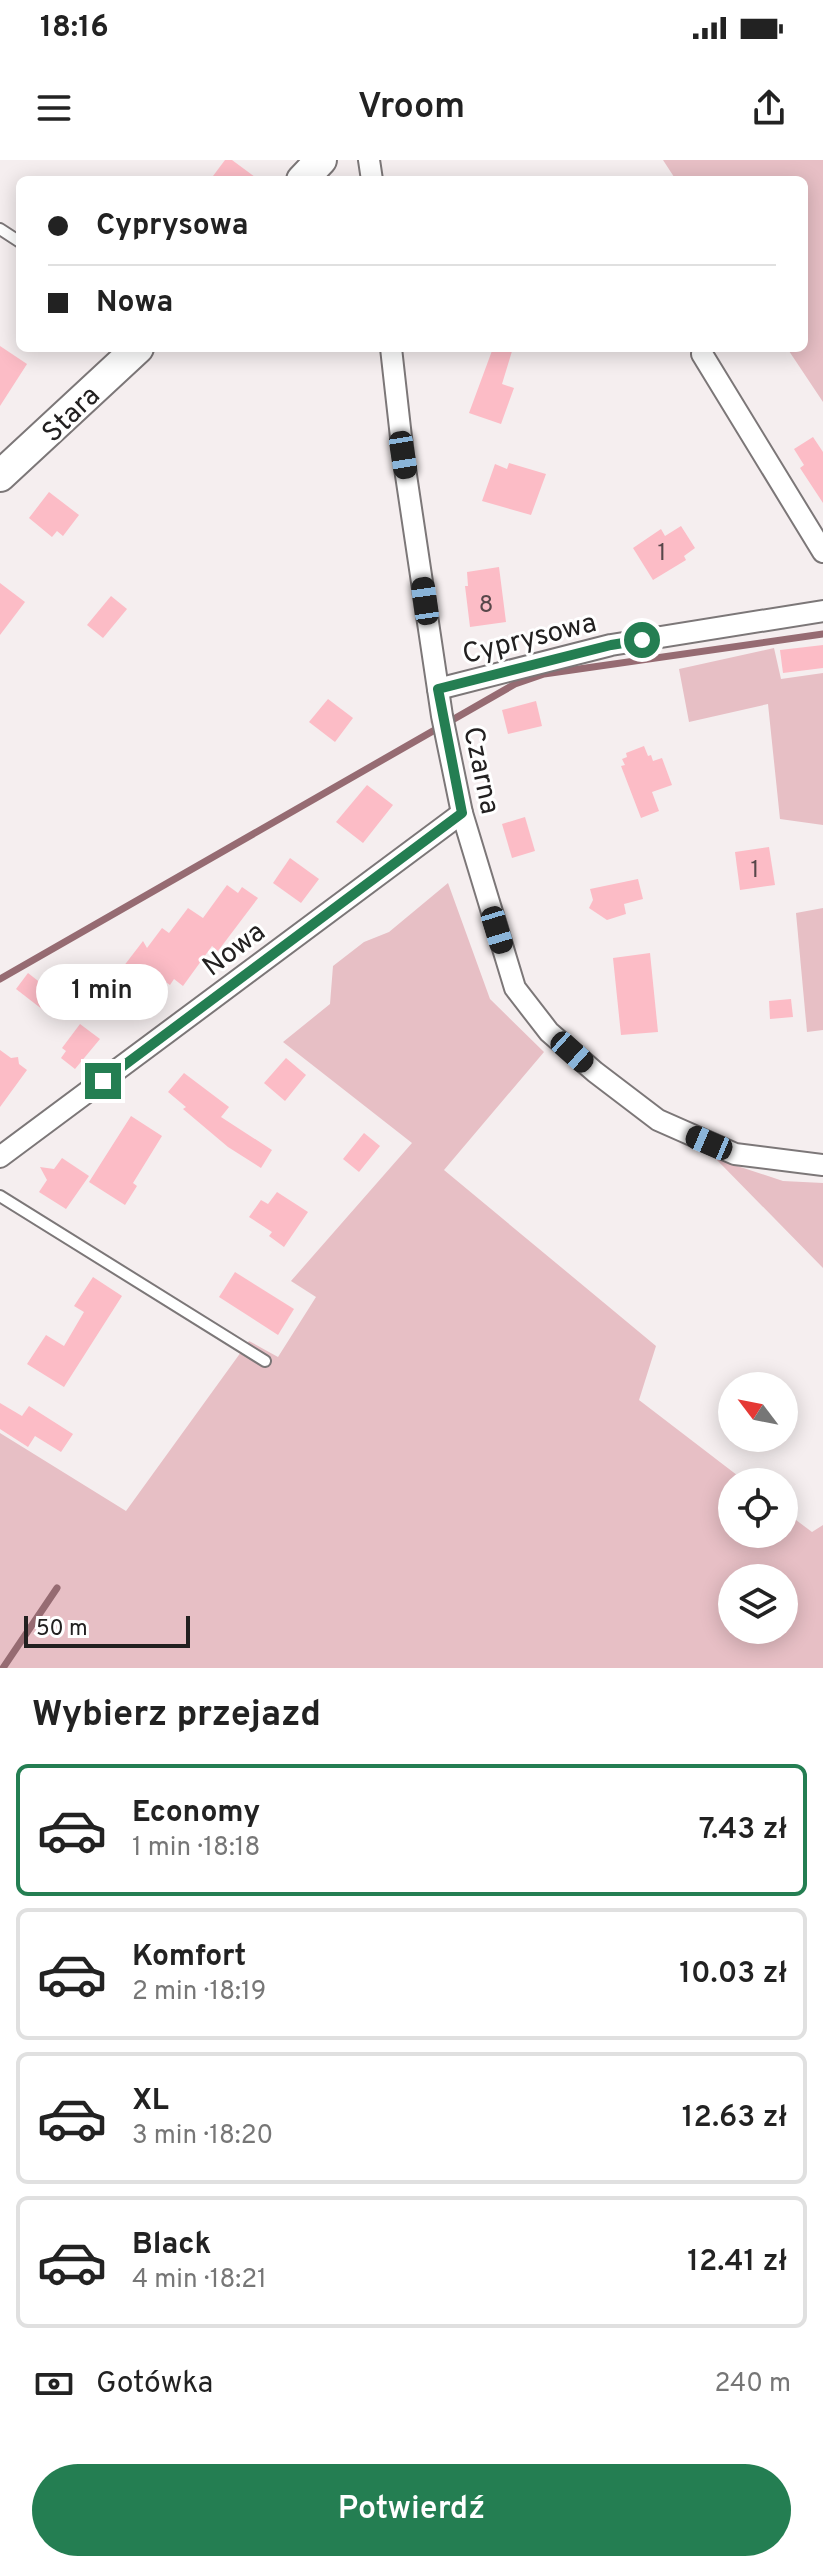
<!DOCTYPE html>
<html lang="pl">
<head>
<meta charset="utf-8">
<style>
  body { margin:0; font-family:Overpass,sans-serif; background:#f6f6f6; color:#222; height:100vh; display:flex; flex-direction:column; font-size:30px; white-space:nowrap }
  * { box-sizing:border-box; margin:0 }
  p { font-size:26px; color:#767676 }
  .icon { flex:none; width:44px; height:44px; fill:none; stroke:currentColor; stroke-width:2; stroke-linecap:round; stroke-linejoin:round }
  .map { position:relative; height:1508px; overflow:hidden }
  .side { display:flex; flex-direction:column; background:#fff; flex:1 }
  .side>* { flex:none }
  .guide { position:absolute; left:16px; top:16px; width:792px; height:176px; border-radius:12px; box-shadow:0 4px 20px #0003; display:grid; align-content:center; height:176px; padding:0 32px; background:#fff }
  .needle { width:52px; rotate:302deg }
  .fabs { position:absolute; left:718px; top:1212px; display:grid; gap:16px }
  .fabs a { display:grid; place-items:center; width:80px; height:80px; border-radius:50%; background:#fff; box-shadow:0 4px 20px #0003; font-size:40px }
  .scale { position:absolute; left:24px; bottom:20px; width:166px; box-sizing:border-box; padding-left:8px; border:4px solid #222020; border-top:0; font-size:22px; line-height:28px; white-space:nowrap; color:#222020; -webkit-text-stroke:6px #fff; paint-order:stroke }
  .end { position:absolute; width:36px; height:36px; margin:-18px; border:10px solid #247e52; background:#fff; box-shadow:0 0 0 4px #fff }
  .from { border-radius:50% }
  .bubble { position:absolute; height:56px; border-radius:28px; background:#fff; box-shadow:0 4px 20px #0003; font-size:26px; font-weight:600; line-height:56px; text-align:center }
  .car { position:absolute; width:24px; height:48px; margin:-24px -12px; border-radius:10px; box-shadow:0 0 6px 2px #0007; background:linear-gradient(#222 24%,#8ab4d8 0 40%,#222 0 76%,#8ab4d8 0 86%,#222 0) }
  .guide b { display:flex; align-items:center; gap:28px; height:76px; font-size:30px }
  .guide b+b { border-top:2px solid #e0e0e0 }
  .guide i { width:20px; height:20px; background:#222 }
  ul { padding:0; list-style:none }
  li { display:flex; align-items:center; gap:24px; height:132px; margin:0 16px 12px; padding:0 16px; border:4px solid #e0e0e0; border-radius:12px }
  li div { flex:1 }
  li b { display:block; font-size:30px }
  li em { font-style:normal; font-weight:600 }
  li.selected { border-color:#247e52 }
  li>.icon { width:72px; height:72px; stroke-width:1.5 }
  h2 { padding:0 32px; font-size:36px; line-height:96px }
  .pay { display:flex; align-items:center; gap:20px; height:88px; padding:0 32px; font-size:30px }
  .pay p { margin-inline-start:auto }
  .primary-button { display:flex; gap:16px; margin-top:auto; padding:16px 32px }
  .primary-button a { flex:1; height:92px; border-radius:48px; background:#247e52; color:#fff; font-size:32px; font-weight:600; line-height:92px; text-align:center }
  .status { display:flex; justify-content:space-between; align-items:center; height:56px; padding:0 40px; background:#fff; direction:ltr }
  .status svg { height:22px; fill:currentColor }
  header { display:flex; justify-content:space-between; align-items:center; height:104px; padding:0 32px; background:#fff; font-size:36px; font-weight:600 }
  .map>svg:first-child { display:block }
  .green { fill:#e7bfc5; fill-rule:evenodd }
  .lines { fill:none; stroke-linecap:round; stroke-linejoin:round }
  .stream { stroke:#966b72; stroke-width:7 }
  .building { fill:#fcbcc6 }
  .lane-casing { stroke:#7c7778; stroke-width:14 }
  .street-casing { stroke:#7c7778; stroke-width:24 }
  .secondary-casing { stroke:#7c7778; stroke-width:34 }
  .lane { stroke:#fff; stroke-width:10 }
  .street { stroke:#fff; stroke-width:20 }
  .secondary { stroke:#fff; stroke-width:30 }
  .route { stroke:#247e52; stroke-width:10 }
  .labels { text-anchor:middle; stroke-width:6; stroke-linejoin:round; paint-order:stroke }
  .number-label { font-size:24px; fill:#58474a }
  .street-label { font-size:28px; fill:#222020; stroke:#fff }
</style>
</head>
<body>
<div class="status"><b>18:16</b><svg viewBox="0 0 49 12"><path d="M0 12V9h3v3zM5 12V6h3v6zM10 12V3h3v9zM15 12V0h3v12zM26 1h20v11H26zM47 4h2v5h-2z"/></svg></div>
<header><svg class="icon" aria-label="menu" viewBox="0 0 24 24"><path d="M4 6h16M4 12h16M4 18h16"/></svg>Vroom<svg class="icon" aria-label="share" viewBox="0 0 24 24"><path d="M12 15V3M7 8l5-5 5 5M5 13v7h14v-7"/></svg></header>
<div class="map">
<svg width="823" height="1508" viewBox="0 0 823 1508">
  <rect width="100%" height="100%" fill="#f5eeef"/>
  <g class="green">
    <polygon points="663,0 823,0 823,242 787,188 804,188 804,20 676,20"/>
    <polygon points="774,488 781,519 823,513 823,665 780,659 768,544 689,562 679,509"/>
    <path d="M448 723 490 839 544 892 444 1010 656 1186 639 1240 746 1322H732V1374H784V1351L812 1372 823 1365V1508H0V1273L126 1351 249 1181 278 1197 316 1137 291 1121 412 983 283 882 330 844 333 806 364 782 389 772ZM732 1418H784V1470H732Z"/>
    <polygon points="823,748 823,870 807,872 796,753"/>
    <polygon points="716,999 783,1021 823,1023 823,1108"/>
  </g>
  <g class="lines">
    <g class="stream">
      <polyline points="0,819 515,524 544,514 823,474"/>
      <polyline points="3,1508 57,1428"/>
    </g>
  </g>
  <g class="building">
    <polygon points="225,0 232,0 259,20 210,20"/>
    <polygon points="0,186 27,204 0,246"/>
    <polygon points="493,188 513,188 502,224 514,228 501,264 469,253"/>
    <polygon points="813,277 823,292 823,343 800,308 804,305 794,289"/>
    <polygon points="509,303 546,314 531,355 482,341 495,304 507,309"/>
    <polygon points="49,332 79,355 63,376 57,371 52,377 29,358"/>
    <polygon points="681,366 695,388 684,396 686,400 653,420 633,388 661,369 665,376"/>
    <polygon points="499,407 506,462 470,467 465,426 468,426 467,412"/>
    <polygon points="0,423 25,442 0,475"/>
    <polygon points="111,436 127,449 103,478 87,465"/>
    <polygon points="823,485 823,508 783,513 780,490"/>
    <polygon points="328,539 353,558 335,582 309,562"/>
    <polygon points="536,541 542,566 508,574 502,550"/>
    <polygon points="644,586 648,596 651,595 653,601 662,598 672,625 652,632 659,651 641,658 621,606 625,605 622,599 627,597 626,593"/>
    <polygon points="367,625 393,645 363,683 336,662"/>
    <polygon points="525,657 535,691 512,698 502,664"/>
    <polygon points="769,687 775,725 740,730 735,692"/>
    <polygon points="290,698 319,719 301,743 273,723"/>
    <polygon points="638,719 643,739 624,744 626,754 607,760 589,748 593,740 590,729"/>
    <polygon points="227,725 238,733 242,727 258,738 218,791 212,786 183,826 174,819 170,825 160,818 126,859 100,837 143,781 147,788 162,768 169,773 188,748 203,758"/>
    <polygon points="650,793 658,872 621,875 613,798"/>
    <polygon points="28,813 56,835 56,842 47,853 16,829"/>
    <polygon points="791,839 793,857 770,859 769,841"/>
    <polygon points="80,864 100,879 75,909 61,898 66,891 62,888"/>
    <polygon points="0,890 11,898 18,897 19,904 27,910 0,947"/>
    <polygon points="286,898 306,915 285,941 264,923"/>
    <polygon points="184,913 229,947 221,957 272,990 261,1008 228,987 183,949 186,947 168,932"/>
    <polygon points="131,956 162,976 133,1023 137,1026 125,1045 89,1022"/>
    <polygon points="364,973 380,986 359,1012 343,999"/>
    <polygon points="62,998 89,1016 66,1049 39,1032 47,1020 40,1007 54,1009"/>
    <polygon points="277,1032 308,1052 284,1087 269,1076 272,1072 249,1057 261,1040 268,1044"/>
    <polygon points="235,1112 294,1149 278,1175 219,1137"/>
    <polygon points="93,1117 122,1136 64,1227 27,1204 46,1175 64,1186 84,1152 74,1146"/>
    <polygon points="0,1243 22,1256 29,1246 73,1274 61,1292 35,1276 28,1287 0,1269"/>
  </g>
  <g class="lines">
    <g class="lane-casing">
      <g id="lane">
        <polyline points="0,69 20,82"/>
        <polyline points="0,1036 265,1201"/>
      </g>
    </g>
    <g class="street-casing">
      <g id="street">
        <polyline points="369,0 372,20"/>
        <polyline points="391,188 403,295 442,556 462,653 515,828 549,872 595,912 658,960 735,994 823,1005"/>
        <polyline points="702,194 823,392"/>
        <polyline points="438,529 611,485 823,451"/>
        <polyline points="0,997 462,653"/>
      </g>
    </g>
    <g class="secondary-casing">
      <g id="secondary">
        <polyline points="302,20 321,0"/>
        <polyline points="0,316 138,188"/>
      </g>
    </g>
    <use href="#lane" class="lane"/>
    <use href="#street" class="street"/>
    <use href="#secondary" class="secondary"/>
  </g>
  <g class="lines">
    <polyline class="route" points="103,921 462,653 438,529 611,485 642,480"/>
  </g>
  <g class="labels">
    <g class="number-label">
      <text x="662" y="400">1</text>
      <text x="486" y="452">8</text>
      <text x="755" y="717">1</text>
    </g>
    <g class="street-label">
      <text transform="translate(70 253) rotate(-44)" y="10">Stara</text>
      <text transform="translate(529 477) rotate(-14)" y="10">Cyprysowa</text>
      <text transform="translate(483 610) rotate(78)" y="10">Czarna</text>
      <text transform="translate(233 788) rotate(-37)" y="10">Nowa</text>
    </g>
  </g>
</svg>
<div class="fabs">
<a><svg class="needle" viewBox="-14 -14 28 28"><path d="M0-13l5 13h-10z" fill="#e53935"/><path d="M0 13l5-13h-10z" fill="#767676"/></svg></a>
<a><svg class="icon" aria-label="locate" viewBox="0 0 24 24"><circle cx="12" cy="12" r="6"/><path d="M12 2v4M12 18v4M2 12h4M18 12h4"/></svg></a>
<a><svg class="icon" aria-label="layers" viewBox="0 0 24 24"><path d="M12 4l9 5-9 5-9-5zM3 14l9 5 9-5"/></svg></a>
</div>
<div class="scale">50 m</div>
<i class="end from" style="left:642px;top:480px"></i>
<i class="end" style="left:103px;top:921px"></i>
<div class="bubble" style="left:36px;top:804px;width:132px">1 min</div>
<i class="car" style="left:403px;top:295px;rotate:171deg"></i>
<i class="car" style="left:425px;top:441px;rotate:352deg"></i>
<i class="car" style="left:497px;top:770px;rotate:163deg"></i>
<i class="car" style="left:572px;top:892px;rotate:132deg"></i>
<i class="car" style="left:709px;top:983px;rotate:293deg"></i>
<div class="guide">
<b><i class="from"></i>Cyprysowa</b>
<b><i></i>Nowa</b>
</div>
</div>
<section class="side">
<h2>Wybierz przejazd</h2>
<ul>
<li class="selected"><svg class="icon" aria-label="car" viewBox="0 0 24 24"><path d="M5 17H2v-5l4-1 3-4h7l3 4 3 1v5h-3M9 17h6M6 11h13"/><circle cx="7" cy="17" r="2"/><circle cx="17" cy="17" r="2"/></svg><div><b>Economy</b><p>1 min · 18:18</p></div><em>7.43 zł</em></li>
<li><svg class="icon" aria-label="car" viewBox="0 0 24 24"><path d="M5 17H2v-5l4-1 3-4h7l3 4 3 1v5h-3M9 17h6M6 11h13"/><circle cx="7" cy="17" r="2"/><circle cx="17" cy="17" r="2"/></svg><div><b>Komfort</b><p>2 min · 18:19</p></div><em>10.03 zł</em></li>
<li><svg class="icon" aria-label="car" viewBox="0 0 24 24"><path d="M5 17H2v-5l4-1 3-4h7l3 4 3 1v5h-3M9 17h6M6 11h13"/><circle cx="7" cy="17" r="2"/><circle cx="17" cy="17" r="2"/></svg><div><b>XL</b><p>3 min · 18:20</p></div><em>12.63 zł</em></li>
<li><svg class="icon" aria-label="car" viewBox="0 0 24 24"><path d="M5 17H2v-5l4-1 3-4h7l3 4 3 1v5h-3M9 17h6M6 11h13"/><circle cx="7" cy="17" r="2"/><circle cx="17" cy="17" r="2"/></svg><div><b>Black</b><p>4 min · 18:21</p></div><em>12.41 zł</em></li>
</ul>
<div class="pay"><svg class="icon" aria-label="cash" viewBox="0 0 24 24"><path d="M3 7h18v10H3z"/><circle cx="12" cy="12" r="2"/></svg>Gotówka<p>240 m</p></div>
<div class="primary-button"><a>Potwierdź</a></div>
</section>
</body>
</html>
